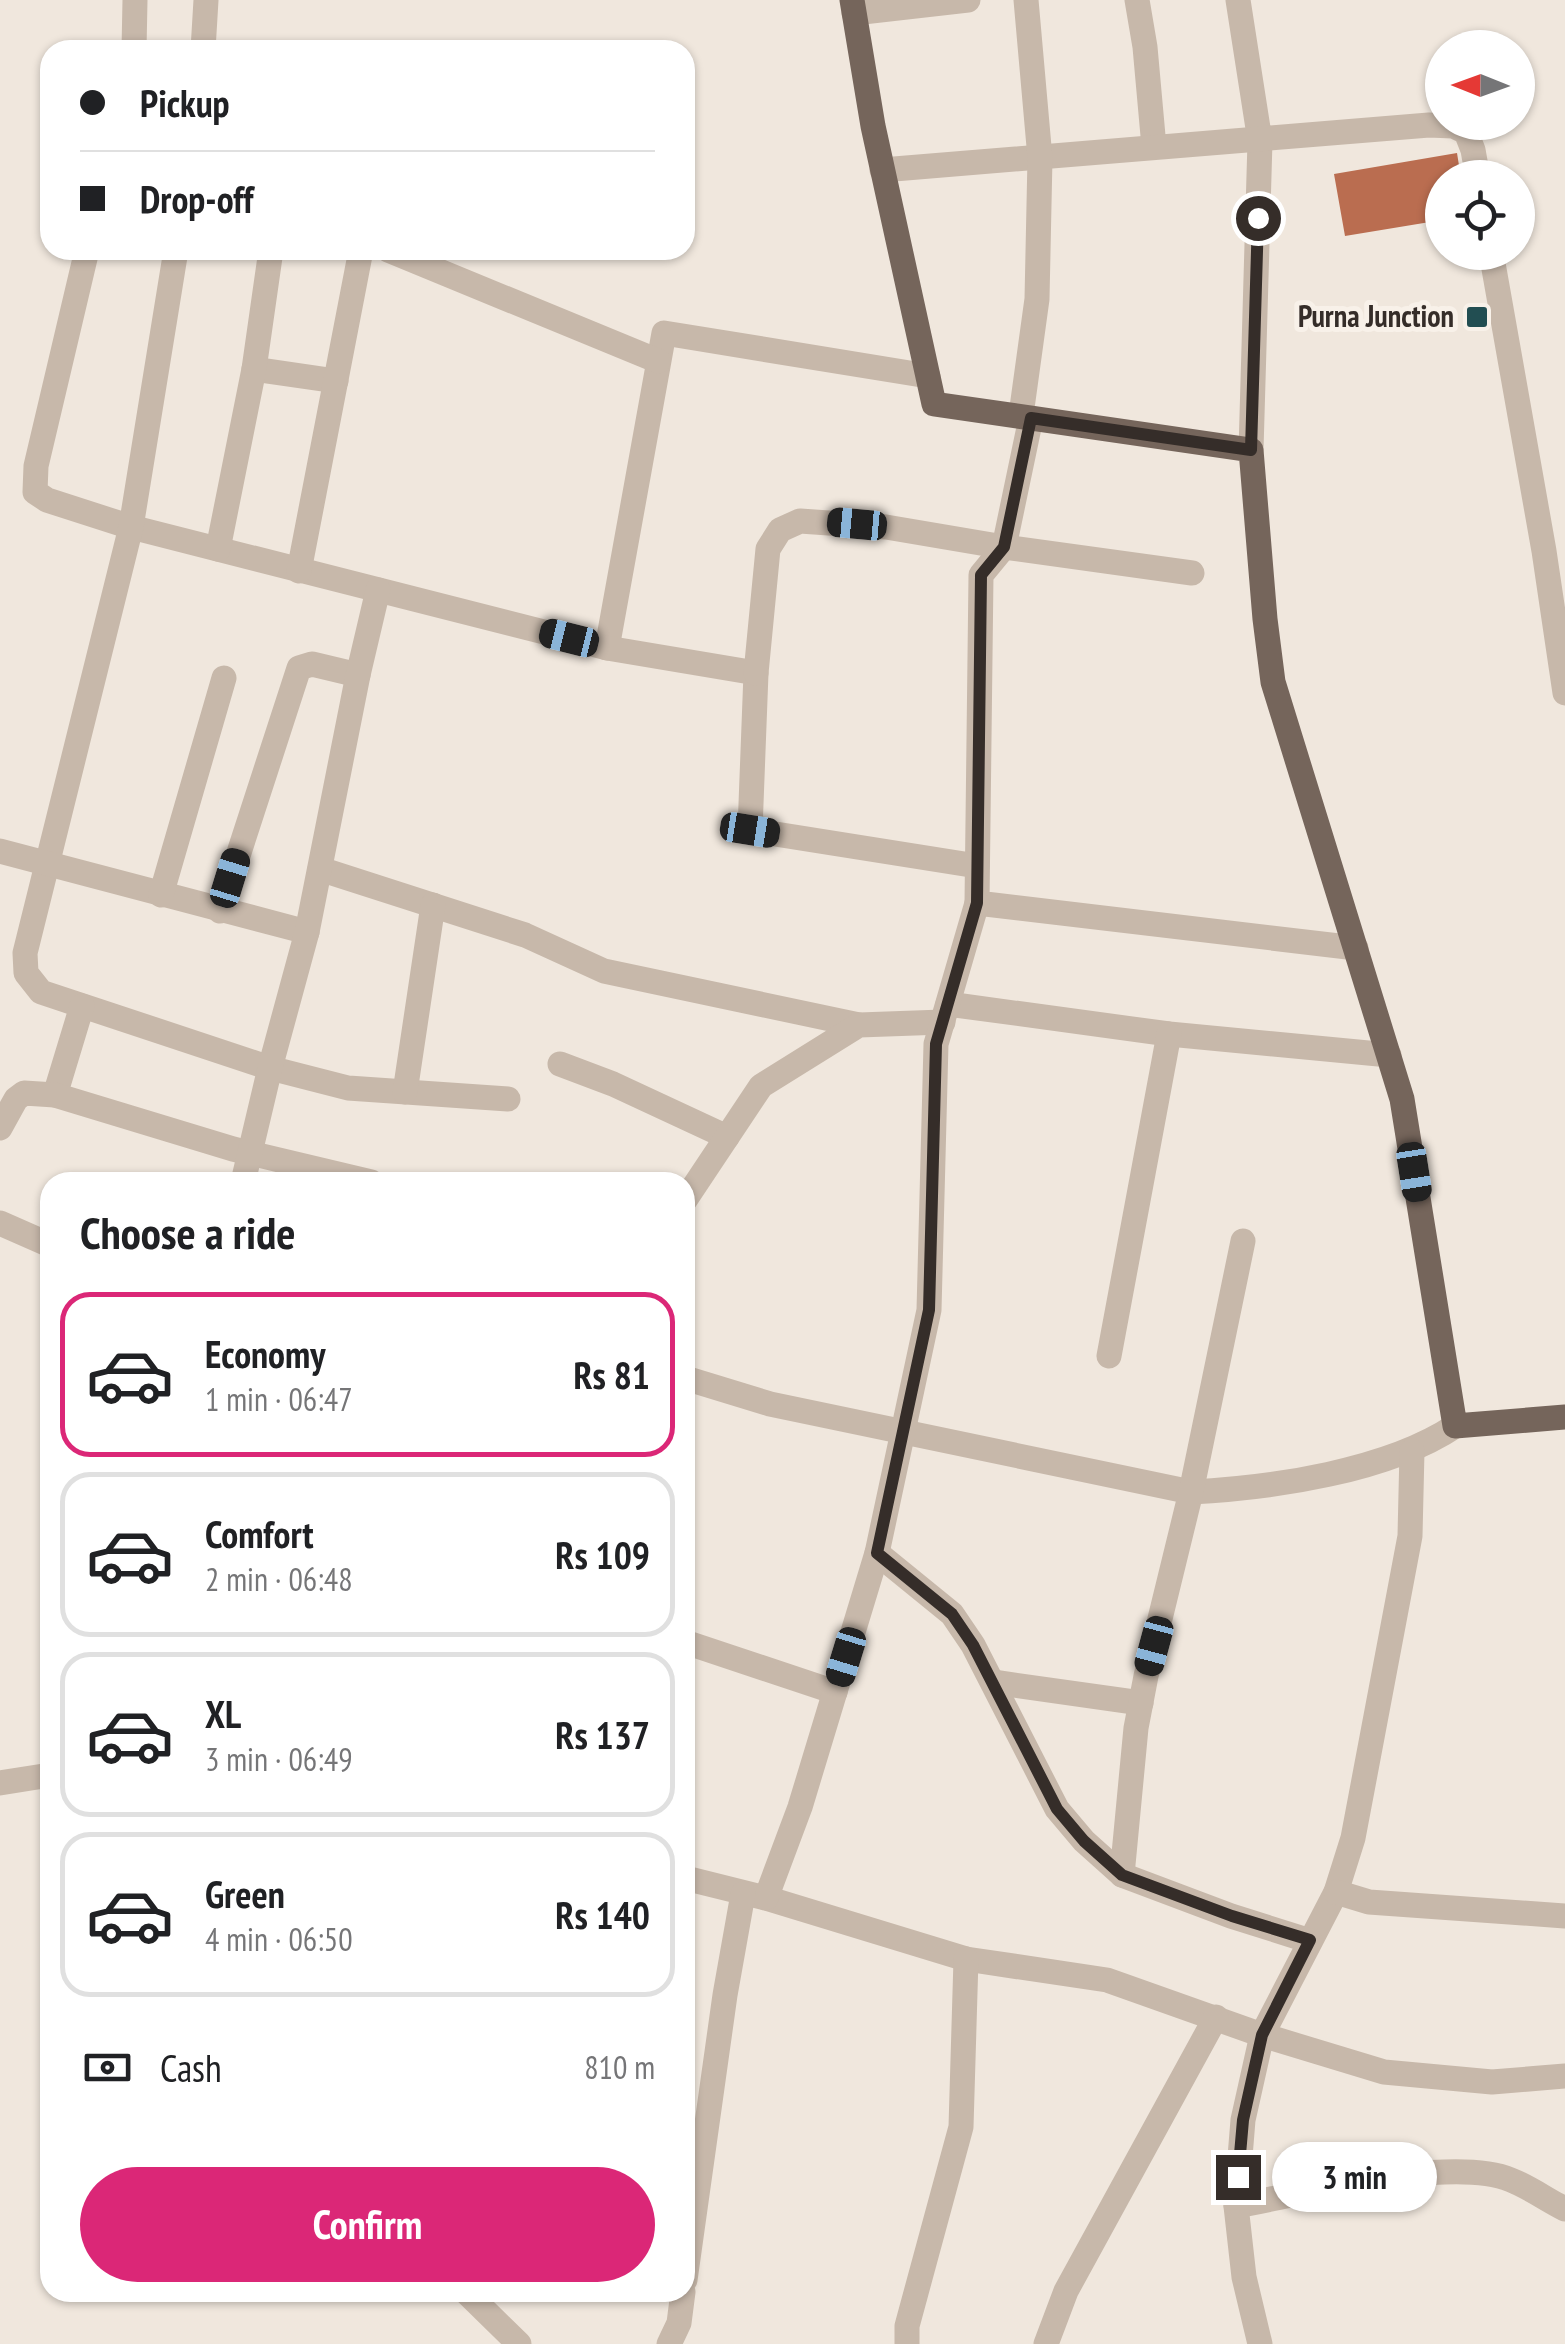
<!DOCTYPE html>
<html lang="en">
<head>
<meta charset="utf-8">
<style>
  body { margin:0; font-family:"PT Sans Narrow",sans-serif; background:#f6f6f6; color:#202124; height:100vh; display:flex; flex-direction:column; font-size:38px; white-space:nowrap }
  * { box-sizing:border-box; margin:0 }
  p { font-size:32px; color:#757577 }
  .icon { flex:none; width:55px; height:55px; fill:none; stroke:currentColor; stroke-width:2; stroke-linecap:round; stroke-linejoin:round }
  .map { position:relative; flex:1; overflow:hidden }
  .sheet { position:absolute; left:40px; top:1172px; width:655px; height:1130px; display:flex; flex-direction:column; background:#fff; border-radius:30px; box-shadow:0 2px 8px #0004 }
  .sheet>* { flex:none }
  .guide { position:absolute; left:40px; top:40px; width:655px; height:220px; border-radius:30px; box-shadow:0 2px 8px #0004; display:grid; align-content:center; height:220px; padding:0 40px; background:#fff }
  .needle { width:65px; rotate:271deg }
  .fabs { position:absolute; left:1425px; top:30px; display:grid; gap:20px }
  .fabs a { display:grid; place-items:center; width:110px; height:110px; border-radius:50%; background:#fff; box-shadow:0 2px 8px #0004; font-size:50px }
  .end { position:absolute; width:45px; height:45px; margin:-22px; border:12px solid #352d29; background:#fff; box-shadow:0 0 0 5px #fff }
  .from { border-radius:50% }
  .bubble { position:absolute; height:70px; border-radius:35px; background:#fff; box-shadow:0 2px 8px #0004; font-size:32px; font-weight:700; line-height:70px; text-align:center }
  .car { position:absolute; width:30px; height:60px; margin:-30px -15px; border-radius:12px; box-shadow:0 0 8px 2px #0007; background:linear-gradient(#222 24%,#8ab4d8 0 40%,#222 0 76%,#8ab4d8 0 86%,#222 0) }
  .guide b { display:flex; align-items:center; gap:35px; height:95px; font-size:38px }
  .guide b+b { border-top:2px solid #e0e0e0 }
  .guide i { width:25px; height:25px; background:#202124 }
  ul { padding:0; list-style:none }
  li { display:flex; align-items:center; gap:30px; height:165px; margin:0 20px 15px; padding:0 20px; border:5px solid #e0e0e0; border-radius:30px }
  li div { flex:1 }
  li b { display:block; font-size:38px }
  li em { font-style:normal; font-weight:700 }
  li.on { border-color:#db2777 }
  li>.icon { width:90px; height:90px; stroke-width:1.5 }
  h2 { padding:0 40px; font-size:45px; line-height:120px }
  .pay { display:flex; align-items:center; gap:25px; height:110px; padding:0 40px; font-size:38px }
  .pay p { margin-inline-start:auto }
  .action { display:flex; gap:20px; margin-top:auto; padding:20px 40px }
  .action a { flex:1; height:115px; border-radius:60px; background:#db2777; color:#fff; font-size:40px; font-weight:700; line-height:115px; text-align:center }
  .map>svg:first-child { display:block }
  .building { fill:#ba6d50 }
  .lines { fill:none; stroke-linecap:round; stroke-linejoin:round }
  .minor { stroke:#c7b8aa; stroke-width:25 }
  .major { stroke:#75655b; stroke-width:25 }
  .route { stroke:#352d29; stroke-width:12 }
  .poi-dot { fill:#224e52; stroke:#f8f1e9; stroke-width:4 }
  .labels { text-anchor:middle; stroke-width:10; stroke-linejoin:round; paint-order:stroke }
  .poi-label { font-size:30px; font-weight:bold; fill:#352d29; stroke:#f8f1e9; text-anchor:end }
</style>
</head>
<body>
<div class="map">
<svg width="1565" height="2344" viewBox="0 0 1565 2344">
  <rect width="100%" height="100%" fill="#f0e7dd"/>
  <polygon class="building" points="1457,153 1461,178 1442,178 1442,220 1345,236 1334,174"/>
  <g class="lines">
    <g class="minor">
      <polyline points="1137,0 1145,47 1154,147"/>
      <polyline points="1238,0 1260,141 1251,450"/>
      <polyline points="854,13 968,0"/>
      <polyline points="134,50 135,0"/>
      <polyline points="203,50 206,0"/>
      <polyline points="882,170 1429,125 1453,126 1466,132 1473,150 1478,178"/>
      <polyline points="87,250 36,466 35,492 47,500 131,527 607,648 664,333 928,376"/>
      <polyline points="176,250 131,527 25,953 26,973 41,992 270,1068 348,1088 508,1099"/>
      <polyline points="388,250 658,361"/>
      <polyline points="1491,252 1544,551 1565,693"/>
      <polyline points="254,369 336,381"/>
      <polyline points="1021,415 1037,299 1040,158 1026,0"/>
      <polyline points="1031,418 1004,547 981,575 977,903 1356,948"/>
      <polyline points="218,549 254,369 271,250"/>
      <polyline points="299,571 361,250"/>
      <polyline points="607,648 756,673 750,830 977,866"/>
      <polyline points="756,673 768,549 780,530 800,521 886,527 1004,547 1192,573"/>
      <polyline points="0,851 307,932"/>
      <polyline points="320,869 525,935 604,971 859,1025"/>
      <polyline points="161,895 224,678"/>
      <polyline points="220,911 299,668 312,664 358,675"/>
      <polyline points="948,1004 1169,1034 1389,1055"/>
      <polyline points="560,1064 613,1084 727,1137"/>
      <polyline points="405,1092 433,905"/>
      <polyline points="55,1095 82,1006"/>
      <polyline points="0,1128 16,1099 24,1093 55,1095 233,1149 371,1182"/>
      <polyline points="243,1182 270,1068 307,932 358,675 378,590"/>
      <polyline points="685,1200 761,1086 859,1025 943,1022"/>
      <polyline points="0,1223 50,1245"/>
      <polyline points="1109,1356 1169,1034"/>
      <path d="M685 1378 770 1404 1191 1492C1272 1488 1388 1471 1455 1426"/>
      <path d="M1412 1451 1410 1536 1353 1838 1336 1892 1262 2035 1243 2120 1236 2206C1303 2194 1450 2155 1511 2180 1529 2187 1547 2200 1565 2209"/>
      <polyline points="877,1553 952,1614 973,1645 1057,1809 1084,1841 1122,1875 1231,1916 1310,1941"/>
      <polyline points="685,1642 835,1692"/>
      <polyline points="993,1682 1141,1703"/>
      <polyline points="0,1783 50,1775"/>
      <polyline points="1122,1875 1136,1728 1146,1676 1191,1492 1243,1241"/>
      <polyline points="685,1878 766,1898 966,1959 1107,1980 1262,2035 1384,2072 1492,2082 1565,2076"/>
      <polyline points="1336,1892 1369,1902 1565,1916"/>
      <polyline points="766,1898 800,1807 877,1553 929,1310 936,1044 977,903"/>
      <polyline points="1236,2206 1244,2277 1260,2344"/>
      <polyline points="685,2280 725,1995 743,1894"/>
      <polyline points="466,2292 519,2344"/>
      <polyline points="669,2344 679,2323 683,2292"/>
      <polyline points="907,2344 907,2326 961,2127 966,1959"/>
      <polyline points="1046,2344 1066,2291 1216,2017"/>
    </g>
    <polyline class="major" points="852,0 873,126 934,404 1251,450 1265,619 1273,682 1402,1099 1455,1426 1565,1417"/>
  </g>
  <g class="lines">
    <polyline class="route" points="1238,2177 1243,2120 1262,2035 1310,1940 1232,1916 1122,1875 1084,1841 1057,1809 973,1645 952,1614 877,1553 929,1310 936,1044 977,903 981,575 1004,547 1031,418 1251,450 1258,218"/>
  </g>
  <rect class="poi-dot" x="1465" y="305" width="24" height="24" rx="5"/>
  <g class="labels">
    <g class="poi-label">
      <text x="1454" y="327">Purna Junction</text>
    </g>
  </g>
</svg>
<div class="fabs">
<a><svg class="needle" viewBox="-14 -14 28 28"><path d="M0-13l5 13h-10z" fill="#e53935"/><path d="M0 13l5-13h-10z" fill="#757577"/></svg></a>
<a><svg class="icon" aria-label="locate" viewBox="0 0 24 24"><circle cx="12" cy="12" r="6"/><path d="M12 2v4M12 18v4M2 12h4M18 12h4"/></svg></a>
</div>
<i class="end from" style="left:1258px;top:218px"></i>
<i class="end" style="left:1238px;top:2177px"></i>
<div class="bubble" style="left:1272px;top:2142px;width:165px">3 min</div>
<i class="car" style="left:857px;top:524px;rotate:275deg"></i>
<i class="car" style="left:569px;top:638px;rotate:284deg"></i>
<i class="car" style="left:750px;top:830px;rotate:99deg"></i>
<i class="car" style="left:230px;top:878px;rotate:17deg"></i>
<i class="car" style="left:1414px;top:1172px;rotate:171deg"></i>
<i class="car" style="left:1154px;top:1646px;rotate:195deg"></i>
<i class="car" style="left:846px;top:1657px;rotate:197deg"></i>
<div class="guide">
<b><i class="from"></i>Pickup</b>
<b><i></i>Drop-off</b>
</div>
<section class="sheet">
<h2>Choose a ride</h2>
<ul>
<li class="on"><svg class="icon" aria-label="car" viewBox="0 0 24 24"><path d="M5 17H2v-5l4-1 3-4h7l3 4 3 1v5h-3M9 17h6M6 11h13"/><circle cx="7" cy="17" r="2"/><circle cx="17" cy="17" r="2"/></svg><div><b>Economy</b><p>1 min · 06:47</p></div><em>Rs 81</em></li>
<li><svg class="icon" aria-label="car" viewBox="0 0 24 24"><path d="M5 17H2v-5l4-1 3-4h7l3 4 3 1v5h-3M9 17h6M6 11h13"/><circle cx="7" cy="17" r="2"/><circle cx="17" cy="17" r="2"/></svg><div><b>Comfort</b><p>2 min · 06:48</p></div><em>Rs 109</em></li>
<li><svg class="icon" aria-label="car" viewBox="0 0 24 24"><path d="M5 17H2v-5l4-1 3-4h7l3 4 3 1v5h-3M9 17h6M6 11h13"/><circle cx="7" cy="17" r="2"/><circle cx="17" cy="17" r="2"/></svg><div><b>XL</b><p>3 min · 06:49</p></div><em>Rs 137</em></li>
<li><svg class="icon" aria-label="car" viewBox="0 0 24 24"><path d="M5 17H2v-5l4-1 3-4h7l3 4 3 1v5h-3M9 17h6M6 11h13"/><circle cx="7" cy="17" r="2"/><circle cx="17" cy="17" r="2"/></svg><div><b>Green</b><p>4 min · 06:50</p></div><em>Rs 140</em></li>
</ul>
<div class="pay"><svg class="icon" aria-label="cash" viewBox="0 0 24 24"><path d="M3 7h18v10H3z"/><circle cx="12" cy="12" r="2"/></svg>Cash<p>810 m</p></div>
<div class="action"><a>Confirm</a></div>
</section>
</div>
</body>
</html>
